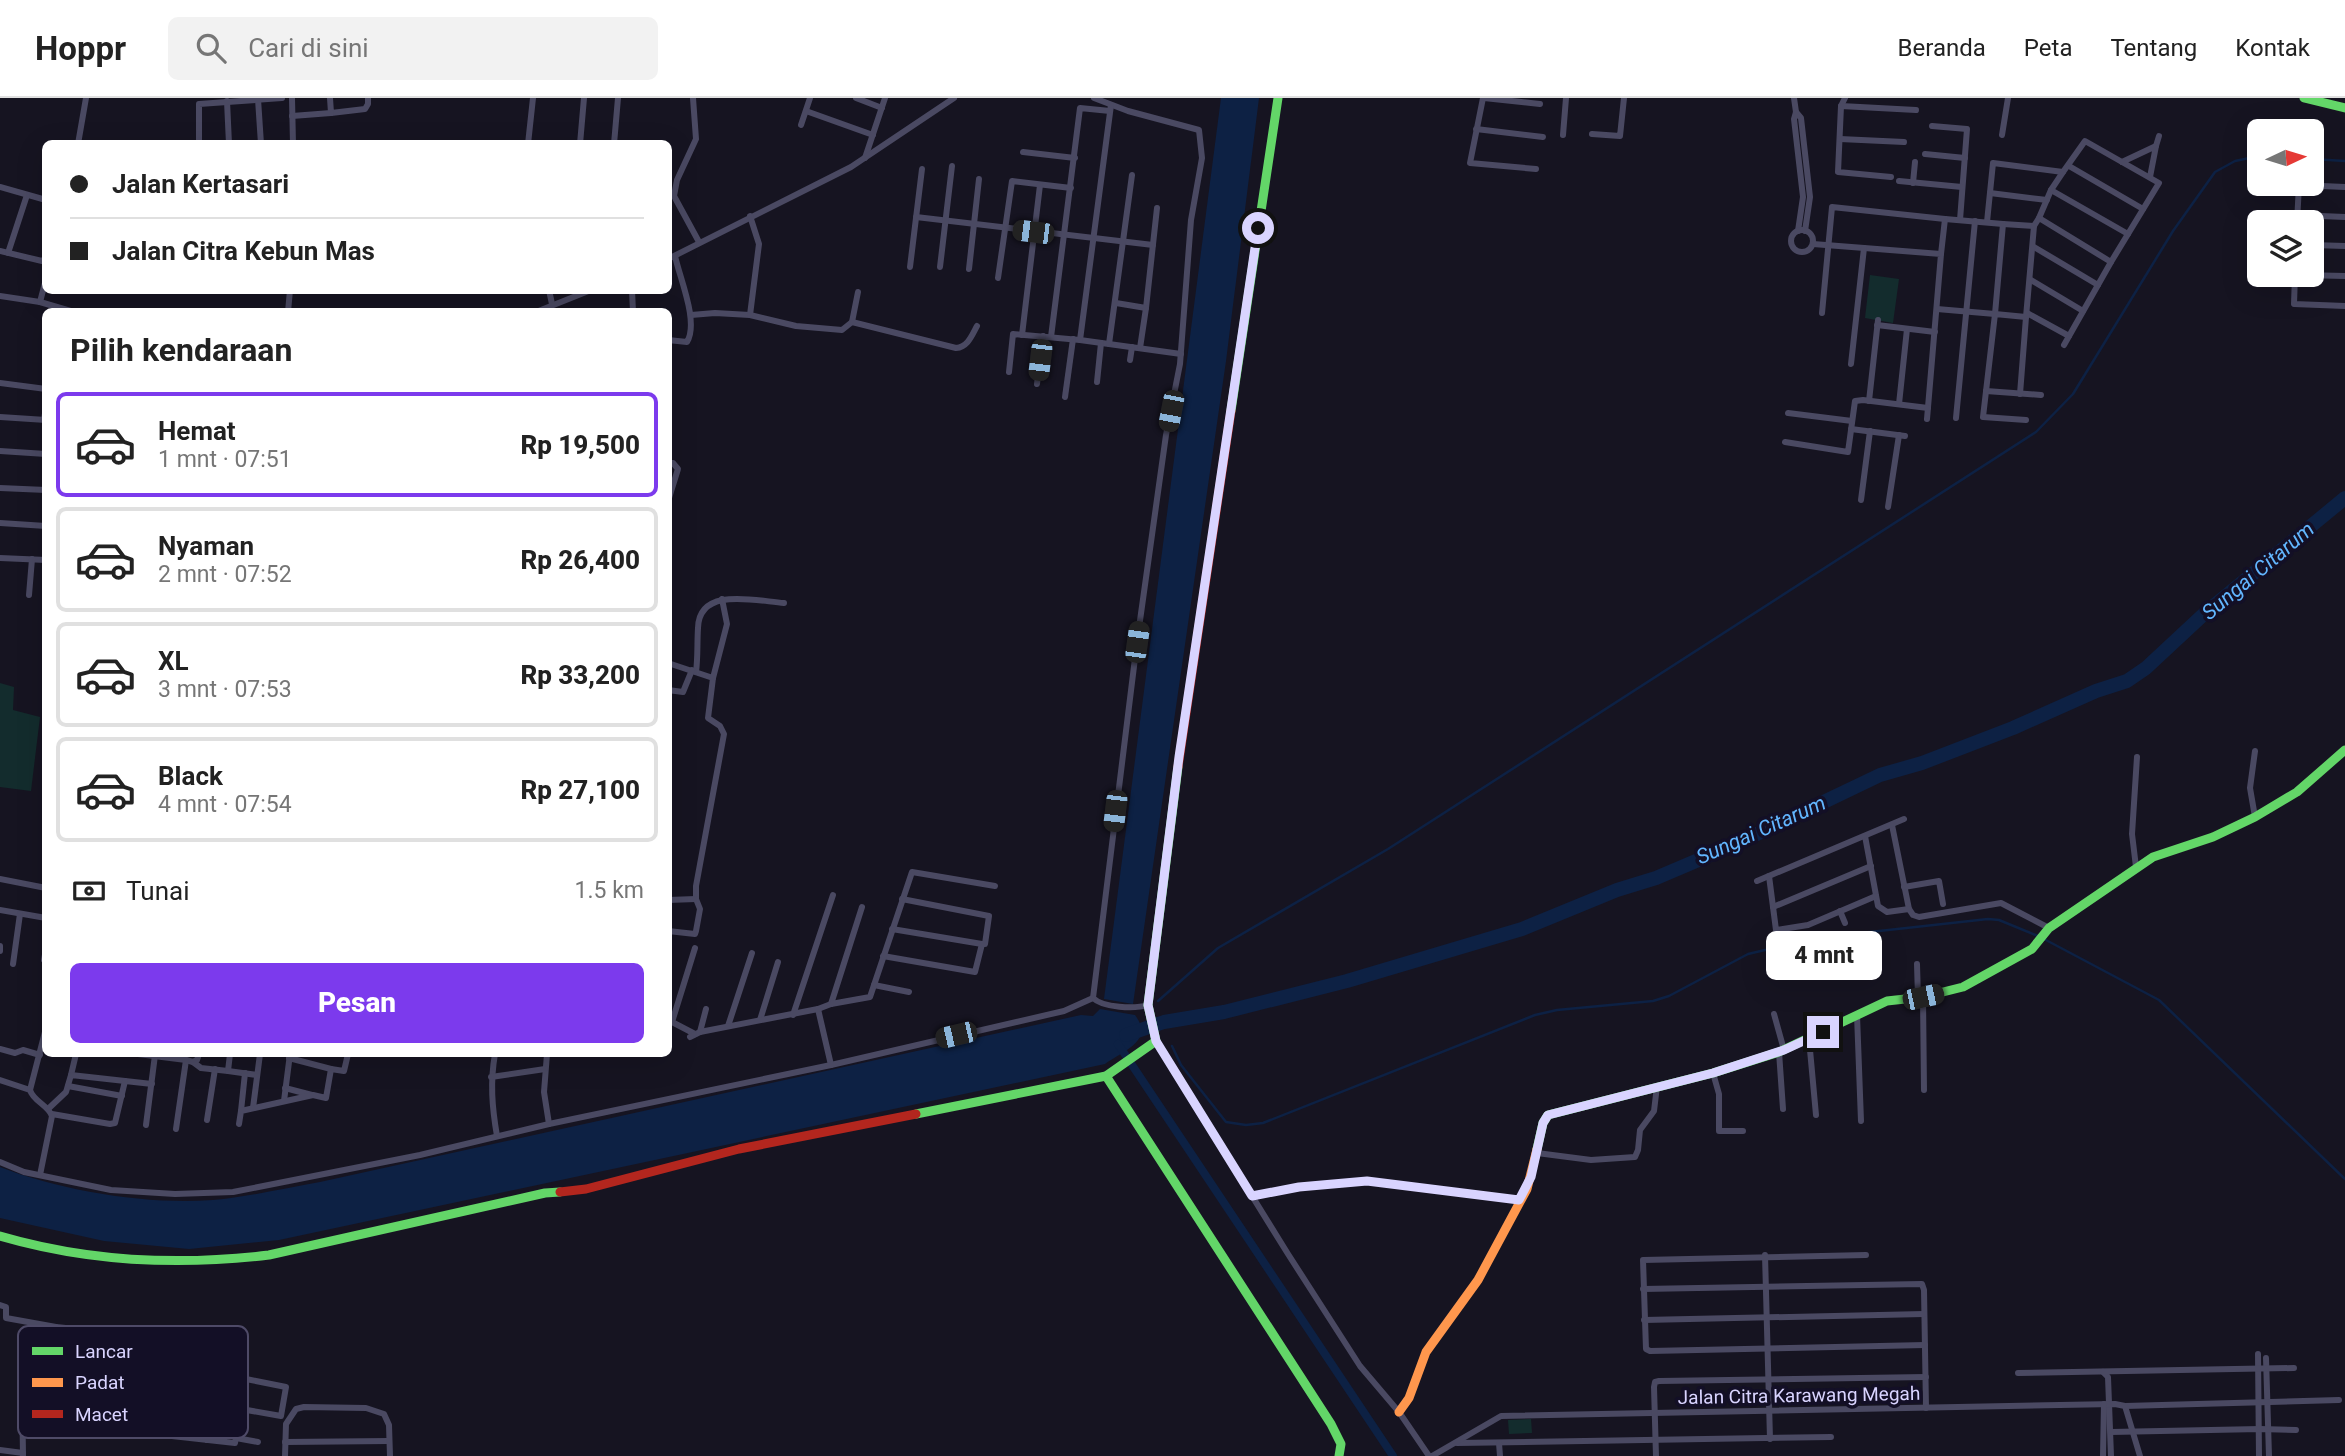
<!DOCTYPE html>
<html lang="id">
<head>
<meta charset="utf-8">
<style>
  body { margin:0; font-family:Roboto,sans-serif; background:#f2f2f2; color:#222; height:100vh; display:flex; flex-direction:column; font-size:26px; white-space:nowrap }
  * { box-sizing:border-box; margin:0 }
  p { font-size:23px; color:#767676 }
  .icon { flex:none; width:38px; height:38px; fill:none; stroke:currentColor; stroke-width:2; stroke-linecap:round; stroke-linejoin:round }
  .map { position:relative; flex:1; overflow:hidden }
  .details { position:absolute; left:42px; top:210px; width:630px; height:749px; display:flex; flex-direction:column; background:#fff; border-radius:10px; box-shadow:0 7px 28px #0002 }
  .details>* { flex:none }
  .guide { position:absolute; left:42px; top:42px; width:630px; height:154px; border-radius:10px; box-shadow:0 7px 28px #0002; display:grid; align-content:center; height:154px; padding:0 28px; background:#fff }
  .needle { width:46px; rotate:86deg }
  .fabs { position:absolute; left:2247px; top:21px; display:grid; gap:14px }
  .fabs a { display:grid; place-items:center; width:77px; height:77px; border-radius:10px; background:#fff; box-shadow:0 7px 28px #0002; font-size:35px }
  .end { position:absolute; width:32px; height:32px; margin:-16px; border:9px solid #d9d4ff; background:#111; box-shadow:0 0 0 4px #111 }
  .from { border-radius:50% }
  .bubble { position:absolute; height:49px; border-radius:10px; background:#fff; box-shadow:0 7px 28px #0002; font-size:23px; font-weight:800; line-height:49px; text-align:center }
  .car { position:absolute; width:21px; height:42px; margin:-21px -10px; border-radius:9px; box-shadow:0 0 5px 2px #0007; background:linear-gradient(#222 24%,#8ab4d8 0 40%,#222 0 76%,#8ab4d8 0 86%,#222 0) }
  .guide b { display:flex; align-items:center; gap:24px; height:66px; font-size:26px }
  .guide b+b { border-top:2px solid #e0e0e0 }
  .guide i { width:18px; height:18px; background:#222 }
  ul { padding:0; list-style:none }
  li { display:flex; align-items:center; gap:21px; height:105px; margin:0 14px 10px; padding:0 14px; border:4px solid #e0e0e0; border-radius:10px }
  li div { flex:1 }
  li b { display:block; font-size:26px }
  li em { font-style:normal; font-weight:800 }
  li.on { border-color:#7c3aed }
  li>.icon { width:63px; height:63px; stroke-width:1.5 }
  h2 { padding:0 28px; font-size:32px; line-height:84px }
  .pay { display:flex; align-items:center; gap:18px; height:77px; padding:0 28px; font-size:26px }
  .pay p { margin-inline-start:auto }
  .button { display:flex; gap:14px; margin-top:auto; padding:14px 28px }
  .button a { flex:1; height:80px; border-radius:10px; background:#7c3aed; color:#fff; font-size:28px; font-weight:800; line-height:80px; text-align:center }
  header { display:flex; align-items:center; gap:42px; box-sizing:border-box; height:98px; padding:0 35px; background:#fff; border-bottom:2px solid #e0e0e0 }
  header strong { font-size:33px }
  nav { display:flex; gap:38px; margin-inline-start:auto; font-size:24px }
  .search { width:490px; height:63px; background:#f2f2f2; display:flex; align-items:center; gap:18px; box-sizing:border-box; padding:0 24px; border-radius:10px; color:#767676; font-size:26px }
  .map>svg:first-child { display:block }
  .green { fill:#132c2d }
  .water { fill:#0d2144 }
  .lines { fill:none; stroke-linecap:round; stroke-linejoin:round }
  .stream { stroke:#0d2144; stroke-width:2.5 }
  .canal { stroke:#0d2144; stroke-width:8 }
  .river { stroke:#0d2144; stroke-width:14 }
  .street { stroke:#4a4962; stroke-width:6 }
  .fast { stroke:#63d668; stroke-width:9 }
  .slow { stroke:#ff974d; stroke-width:9 }
  .jam { stroke:#b3261e; stroke-width:9 }
  .route { stroke:#d9d4ff; stroke-width:9 }
  .labels { text-anchor:middle; stroke-width:7; stroke-linejoin:round; paint-order:stroke }
  .street-label { font-size:19px; fill:#d9d4ff; stroke:#130f26 }
  .water-label { font-size:21px; font-style:italic; fill:#62b6ff; stroke:#130f26 }
  .key { fill:#130f26; stroke:#4e4a67; stroke-width:2 }
  .key-label { font-size:19px; fill:#d9d4ff }
</style>
</head>
<body>
<header>
<strong>Hoppr</strong>
<div class="search"><svg class="icon" aria-label="search" viewBox="0 0 24 24"><circle cx="10" cy="10" r="6"/><path d="M15 15l6 6"/></svg>Cari di sini</div>
<nav><a>Beranda</a><a>Peta</a><a>Tentang</a><a>Kontak</a></nav>
</header>
<div class="map">
<svg width="2345" height="1358" viewBox="0 0 2345 1358">
  <rect width="100%" height="100%" fill="#161421"/>
  <g class="green">
    <polygon points="1870,177 1899,181 1893,225 1865,220"/>
    <polygon points="0,585 14,589 13,612 40,619 31,693 0,689"/>
    <polygon points="1531,1321 1532,1335 1509,1336 1508,1322"/>
  </g>
  <g class="water">
    <polygon points="1221,0 1259,0 1226,263 1133,906 1104,901"/>
    <path d="M1100 911 1135 917C1155 943 1123 953 1105 966L279 1142 189 1151 104 1143 0 1120V1069C62 1093 146 1107 213 1102 248 1099 285 1090 320 1084L1081 917 1093 918Z"/>
  </g>
  <g class="lines">
    <g class="stream">
      <polyline points="2312,61 2345,63"/>
      <polyline points="2044,841 2159,902 2345,1081"/>
      <polyline points="1158,903 1218,850 1388,751 2036,334 2073,296 2173,133 2215,74 2235,63 2259,58"/>
      <polyline points="1172,948 1181,967 1226,1024 1246,1027 1263,1025 1535,917 1557,912 1653,903 1669,898 1748,856 1765,852 1861,835 1988,821 1999,822 2038,838"/>
    </g>
    <polyline class="canal" points="1118,946 1393,1358"/>
    <polyline class="river" points="1126,937 1164,924 1224,914 1347,883 1522,831 1617,792 1656,780 1736,746 1880,677 1922,665 2013,630 2096,593 2127,583 2146,570 2204,516 2345,400"/>
    <g class="street">
      <polyline points="292,0 293,46"/>
      <polyline points="330,0 331,15 365,11 368,6 368,0"/>
      <polyline points="693,0 696,41 677,82 674,98 699,144"/>
      <polyline points="856,0 882,10"/>
      <path d="M1094 0 1128 13 1199 32 1202 60 1191 122 1180 266 1166 337 1137 544 1093 900C1103 910 1135 911 1148 907"/>
      <polyline points="1483,0 1470,65 1536,71"/>
      <polyline points="1484,0 1540,6"/>
      <polyline points="1794,0 1796,14 1794,21 1803,99 1798,133"/>
      <polyline points="1845,0 1841,8 1838,74 1891,79"/>
      <polyline points="258,1 261,46"/>
      <polyline points="227,3 229,46"/>
      <polyline points="1111,7 1080,242 1181,256"/>
      <polyline points="1841,8 1916,12"/>
      <polyline points="806,13 873,37"/>
      <polyline points="1796,14 1801,20 1810,99 1805,133"/>
      <polyline points="292,18 331,15"/>
      <polyline points="801,27 810,0"/>
      <polyline points="1932,28 1967,31 1960,122"/>
      <polyline points="1476,31 1543,39"/>
      <polyline points="1592,36 1620,38 1624,0"/>
      <polyline points="1563,37 1566,0"/>
      <polyline points="2002,37 2008,0"/>
      <polyline points="1840,41 1904,44"/>
      <polyline points="78,46 86,0"/>
      <polyline points="199,46 199,6 282,0"/>
      <polyline points="528,46 533,0"/>
      <polyline points="580,46 584,0"/>
      <polyline points="614,46 618,0"/>
      <polyline points="2156,48 2159,38"/>
      <polyline points="1023,54 1075,60"/>
      <polyline points="1925,56 1965,60"/>
      <polyline points="865,60 885,0"/>
      <polyline points="2122,64 2156,48 2150,79"/>
      <polyline points="2069,68 2143,111"/>
      <polyline points="2063,74 2085,43 2159,85 2111,164"/>
      <polyline points="1899,83 1962,89"/>
      <polyline points="1913,85 1915,64"/>
      <polyline points="0,89 46,102"/>
      <polyline points="2051,92 2128,136"/>
      <polyline points="1990,95 2047,102"/>
      <polyline points="2297,117 2345,119"/>
      <polyline points="916,119 1153,147"/>
      <polyline points="1987,124 1993,65 2063,74 2051,92 2039,120"/>
      <polyline points="2297,124 2299,87 2345,89"/>
      <polyline points="2003,126 2034,128 2039,120 2111,164 2064,247"/>
      <circle cx="1802" cy="143" r="11"/>
      <polyline points="1813,146 1941,156 1927,321"/>
      <polyline points="2312,147 2345,148"/>
      <polyline points="2034,149 2098,187"/>
      <polyline points="0,153 42,163 46,160"/>
      <polyline points="8,155 27,97"/>
      <polyline points="668,161 851,69 954,0"/>
      <polyline points="910,169 922,71"/>
      <polyline points="940,169 952,68"/>
      <polyline points="969,171 979,81"/>
      <polyline points="2295,177 2294,206 2345,208"/>
      <polyline points="2301,177 2345,178"/>
      <polyline points="998,180 1012,83 1071,90"/>
      <polyline points="2031,182 2083,213"/>
      <polyline points="549,192 552,206"/>
      <polyline points="632,192 633,214"/>
      <polyline points="0,198 40,204 74,214"/>
      <polyline points="40,204 46,181"/>
      <polyline points="1116,205 1146,210 1157,110"/>
      <polyline points="1937,211 1995,216 2003,126 1945,121 1941,156"/>
      <polyline points="288,214 290,192"/>
      <polyline points="536,214 591,192"/>
      <polyline points="1822,215 1832,109 1945,121"/>
      <polyline points="2027,215 2069,238"/>
      <polyline points="691,217 715,215 750,217 796,228 842,232 852,224 858,194"/>
      <polyline points="750,217 759,146 750,118"/>
      <path d="M852 224 956 250C968 249 972 237 977 228"/>
      <polyline points="1877,227 1935,234"/>
      <polyline points="1022,237 1040,87"/>
      <polyline points="1051,239 1080,10 1110,13"/>
      <path d="M668 242 687 244C699 224 680 181 675 158"/>
      <polyline points="1109,246 1132,77"/>
      <polyline points="1140,250 1146,210"/>
      <polyline points="1130,262 1132,249"/>
      <polyline points="1851,266 1864,150"/>
      <polyline points="1009,274 1013,236 1080,242"/>
      <polyline points="1097,284 1101,245"/>
      <polyline points="0,285 46,291"/>
      <polyline points="1037,286 1043,238"/>
      <polyline points="1986,293 2041,297"/>
      <polyline points="2020,296 2026,219"/>
      <polyline points="1065,299 1073,241"/>
      <polyline points="1869,303 1878,222"/>
      <polyline points="1899,306 1907,231"/>
      <polyline points="1788,315 1852,323"/>
      <polyline points="0,319 46,322"/>
      <polyline points="1956,320 1975,123"/>
      <polyline points="44,322 46,309"/>
      <polyline points="2026,322 1983,319 1995,216 2026,219 2034,128"/>
      <polyline points="1851,331 1905,338"/>
      <polyline points="1785,344 1848,354 1855,303 1863,302 1928,310"/>
      <polyline points="0,353 46,356"/>
      <polyline points="668,365 673,365 678,371 668,403"/>
      <polyline points="0,390 46,392"/>
      <polyline points="1861,402 1870,333"/>
      <polyline points="1888,409 1899,337"/>
      <polyline points="0,425 46,428"/>
      <polyline points="0,460 46,462"/>
      <polyline points="29,497 32,461"/>
      <polyline points="668,565 713,580 708,620 720,628 724,636 696,788 696,801 700,811 696,833 695,836 668,833"/>
      <path d="M696 574C698 559 697 545 698 530 699 488 756 503 784 505"/>
      <polyline points="713,580 727,526 722,501"/>
      <polyline points="668,592 683,594 692,572"/>
      <polyline points="2255,653 2250,690 2255,719"/>
      <polyline points="1892,727 1909,811 1913,817 1919,819 2001,805 2049,830"/>
      <polyline points="1865,738 1878,808 1887,814 1909,811"/>
      <polyline points="2136,769 2132,736 2137,659"/>
      <polyline points="1769,778 1776,832 1808,827 1876,798"/>
      <polyline points="0,781 46,790"/>
      <polyline points="1757,783 1904,721"/>
      <polyline points="1904,789 1939,783 1943,806"/>
      <polyline points="668,802 696,801"/>
      <polyline points="1773,809 1871,768"/>
      <polyline points="0,812 46,820"/>
      <polyline points="1840,813 1845,825"/>
      <polyline points="892,831 982,846"/>
      <polyline points="0,848 0,853"/>
      <polyline points="695,850 672,924 695,936"/>
      <polyline points="883,858 975,874 982,846 985,846 989,818 902,801"/>
      <polyline points="44,862 46,851"/>
      <polyline points="13,866 20,816"/>
      <polyline points="1917,866 1918,900"/>
      <polyline points="874,887 909,894"/>
      <polyline points="1923,899 1924,992"/>
      <polyline points="831,906 862,809"/>
      <polyline points="818,911 831,967"/>
      <polyline points="1774,916 1784,952"/>
      <polyline points="793,917 833,797"/>
      <polyline points="1857,917 1861,1023"/>
      <polyline points="760,922 778,864"/>
      <polyline points="728,928 752,855"/>
      <polyline points="700,934 706,911"/>
      <polyline points="690,939 700,934 818,911 831,906 870,899 912,774 995,788"/>
      <polyline points="1809,941 1816,1017"/>
      <polyline points="1156,943 1288,1156 1360,1268 1399,1314 1429,1358"/>
      <polyline points="0,951 15,955 23,952 40,957"/>
      <polyline points="1779,954 1783,1011"/>
      <polyline points="138,956 186,962 193,964 201,970 228,973 230,956"/>
      <path d="M495 956C490 984 492 1009 497 1038"/>
      <polyline points="547,956 544,994 549,1026"/>
      <polyline points="289,960 331,971"/>
      <polyline points="193,964 197,962 199,956"/>
      <polyline points="228,973 257,977"/>
      <polyline points="1713,975 1719,996 1719,1033 1743,1033"/>
      <polyline points="71,977 76,956"/>
      <polyline points="491,979 545,971"/>
      <polyline points="0,982 30,992"/>
      <polyline points="68,988 122,998"/>
      <polyline points="285,990 312,997"/>
      <polyline points="284,1003 290,956"/>
      <polyline points="253,1010 260,956"/>
      <polyline points="48,1011 66,994 71,977 152,986"/>
      <polyline points="241,1013 245,975"/>
      <polyline points="52,1016 110,1026 115,1025 125,983"/>
      <polyline points="207,1022 215,971"/>
      <polyline points="239,1026 241,1013 313,997 326,1000 331,971 344,973 348,956"/>
      <polyline points="146,1027 155,957"/>
      <polyline points="176,1031 186,962"/>
      <polyline points="1537,1055 1591,1062 1635,1059 1638,1052 1640,1032 1654,1013 1657,988"/>
      <polyline points="0,1064 24,1074 111,1092 175,1096 233,1094 420,1057 549,1026 831,967 1064,913 1093,900"/>
      <path d="M40 1077 52 1018C48 1007 33 1003 30 992L46 930"/>
      <polyline points="1252,1098 1299,1089 1367,1083 1519,1102"/>
      <polyline points="1765,1157 1770,1341"/>
      <polyline points="1866,1157 1643,1162 1646,1251 1650,1253 1925,1247"/>
      <polyline points="1643,1191 1922,1186 1924,1192 1926,1310"/>
      <polyline points="0,1207 6,1209 6,1220 56,1229 171,1241"/>
      <polyline points="1644,1222 1924,1216"/>
      <polyline points="56,1229 49,1318 166,1328 172,1338 235,1345 246,1281 243,1278 219,1273 206,1342"/>
      <polyline points="2258,1256 2259,1358"/>
      <polyline points="54,1259 188,1271 175,1338"/>
      <polyline points="2266,1260 2269,1358"/>
      <polyline points="2103,1274 2108,1279 2111,1358"/>
      <polyline points="2018,1275 2294,1270"/>
      <polyline points="22,1287 23,1358"/>
      <polyline points="52,1288 168,1299 166,1328"/>
      <polyline points="168,1299 169,1270"/>
      <polyline points="2125,1308 2339,1302"/>
      <polyline points="241,1311 281,1318 286,1289 246,1281"/>
      <polyline points="2111,1334 2260,1331 2296,1332"/>
      <polyline points="236,1340 258,1344"/>
      <polyline points="285,1344 389,1343"/>
      <polyline points="1457,1345 1831,1339"/>
      <polyline points="1499,1345 1500,1358"/>
      <polyline points="0,1352 23,1355"/>
      <polyline points="285,1358 286,1326 296,1311 304,1309 366,1310 384,1316 389,1327 390,1358"/>
      <polyline points="1432,1358 1501,1318 2115,1306 2125,1308 2140,1358"/>
      <polyline points="1656,1358 1654,1289 1655,1284 1659,1283 1926,1279"/>
      <polyline points="2103,1358 2104,1306"/>
    </g>
    <g class="fast">
      <polyline points="2304,0 2345,10"/>
      <polyline points="1231,313 1278,0"/>
      <polyline points="1106,978 1331,1326 1341,1346 1339,1358"/>
      <polyline points="916,1016 1106,978 1156,943 1148,907 1178,669"/>
      <polyline points="1537,1051 1543,1025 1548,1017 1713,975 1779,954 1887,903 1923,899 1963,889 2032,851 2049,830 2153,759 2213,739 2255,719 2297,694 2345,652"/>
      <path d="M0 1138C89 1164 177 1168 269 1157L545 1095 560 1094"/>
    </g>
    <polyline class="slow" points="1399,1314 1409,1300 1426,1254 1478,1182 1527,1091 1537,1051"/>
    <g class="jam">
      <polyline points="1178,669 1231,313"/>
      <polyline points="560,1094 586,1091 739,1051 916,1016"/>
    </g>
  </g>
  <g class="lines">
    <polyline class="route" points="1258,130 1179,659 1148,907 1156,943 1252,1098 1299,1089 1367,1083 1519,1102 1531,1079 1543,1025 1548,1017 1713,975 1784,952 1823,934"/>
  </g>
  <g class="labels">
    <g class="street-label">
      <text transform="translate(1799 1297) rotate(-1)" y="7">Jalan Citra Karawang Megah</text>
    </g>
    <g class="water-label">
      <text transform="translate(2258 473) rotate(-40)" y="7">Sungai Citarum</text>
      <text transform="translate(1761 732) rotate(-24)" y="7">Sungai Citarum</text>
    </g>
  </g>
  <rect x="18" y="1228" width="230" height="112" rx="10" class="key"/>
  <rect x="32" y="1249" width="31" height="8" fill="#63d668"/>
  <rect x="32" y="1280" width="31" height="9" fill="#ff974d"/>
  <rect x="32" y="1312" width="31" height="8" fill="#b3261e"/>
  <g class="key-label">
    <text x="75" y="1260">Lancar</text>
    <text x="75" y="1291">Padat</text>
    <text x="75" y="1323">Macet</text>
  </g>
</svg>
<div class="fabs">
<a><svg class="needle" viewBox="-14 -14 28 28"><path d="M0-13l5 13h-10z" fill="#e53935"/><path d="M0 13l5-13h-10z" fill="#767676"/></svg></a>
<a><svg class="icon" aria-label="layers" viewBox="0 0 24 24"><path d="M12 4l9 5-9 5-9-5zM3 14l9 5 9-5"/></svg></a>
</div>
<i class="end from" style="left:1258px;top:130px"></i>
<i class="end" style="left:1823px;top:934px"></i>
<div class="bubble" style="left:1766px;top:833px;width:116px">4 mnt</div>
<i class="car" style="left:1033px;top:134px;rotate:277deg"></i>
<i class="car" style="left:1040px;top:262px;rotate:187deg"></i>
<i class="car" style="left:1171px;top:313px;rotate:191deg"></i>
<i class="car" style="left:1137px;top:544px;rotate:8deg"></i>
<i class="car" style="left:1115px;top:713px;rotate:187deg"></i>
<i class="car" style="left:1923px;top:899px;rotate:78deg"></i>
<i class="car" style="left:956px;top:937px;rotate:257deg"></i>
<div class="guide">
<b><i class="from"></i>Jalan Kertasari</b>
<b><i></i>Jalan Citra Kebun Mas</b>
</div>
<section class="details">
<h2>Pilih kendaraan</h2>
<ul>
<li class="on"><svg class="icon" aria-label="car" viewBox="0 0 24 24"><path d="M5 17H2v-5l4-1 3-4h7l3 4 3 1v5h-3M9 17h6M6 11h13"/><circle cx="7" cy="17" r="2"/><circle cx="17" cy="17" r="2"/></svg><div><b>Hemat</b><p>1 mnt · 07:51</p></div><em>Rp 19,500</em></li>
<li><svg class="icon" aria-label="car" viewBox="0 0 24 24"><path d="M5 17H2v-5l4-1 3-4h7l3 4 3 1v5h-3M9 17h6M6 11h13"/><circle cx="7" cy="17" r="2"/><circle cx="17" cy="17" r="2"/></svg><div><b>Nyaman</b><p>2 mnt · 07:52</p></div><em>Rp 26,400</em></li>
<li><svg class="icon" aria-label="car" viewBox="0 0 24 24"><path d="M5 17H2v-5l4-1 3-4h7l3 4 3 1v5h-3M9 17h6M6 11h13"/><circle cx="7" cy="17" r="2"/><circle cx="17" cy="17" r="2"/></svg><div><b>XL</b><p>3 mnt · 07:53</p></div><em>Rp 33,200</em></li>
<li><svg class="icon" aria-label="car" viewBox="0 0 24 24"><path d="M5 17H2v-5l4-1 3-4h7l3 4 3 1v5h-3M9 17h6M6 11h13"/><circle cx="7" cy="17" r="2"/><circle cx="17" cy="17" r="2"/></svg><div><b>Black</b><p>4 mnt · 07:54</p></div><em>Rp 27,100</em></li>
</ul>
<div class="pay"><svg class="icon" aria-label="cash" viewBox="0 0 24 24"><path d="M3 7h18v10H3z"/><circle cx="12" cy="12" r="2"/></svg>Tunai<p>1.5 km</p></div>
<div class="button"><a>Pesan</a></div>
</section>
</div>
</body>
</html>
